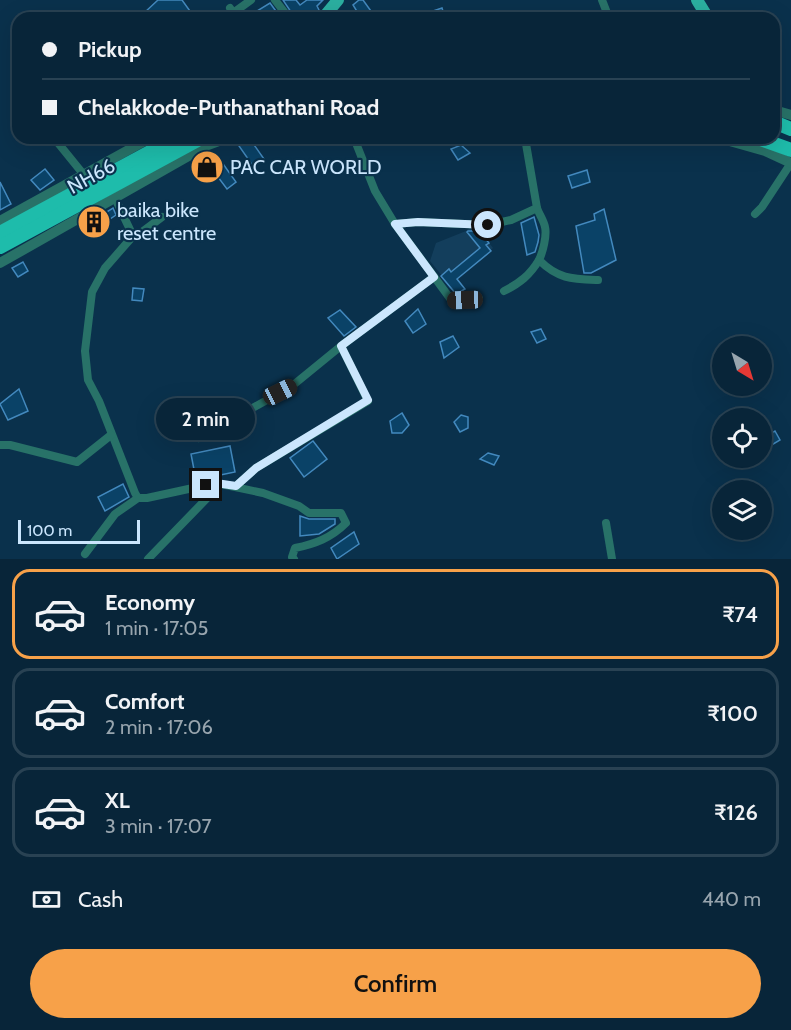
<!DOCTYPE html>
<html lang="en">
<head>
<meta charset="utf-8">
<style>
  body { margin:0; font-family:Cabin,sans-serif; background:#112d41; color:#f1f3f6; height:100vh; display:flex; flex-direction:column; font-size:22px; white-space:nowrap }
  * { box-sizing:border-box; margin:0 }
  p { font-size:20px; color:#98a5ae }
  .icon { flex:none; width:33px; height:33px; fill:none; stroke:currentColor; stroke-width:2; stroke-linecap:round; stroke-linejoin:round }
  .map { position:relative; height:559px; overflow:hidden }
  .drawer { display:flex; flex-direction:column; background:#082539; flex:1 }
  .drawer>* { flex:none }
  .hud { position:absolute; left:12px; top:12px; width:768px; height:132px; border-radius:18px; box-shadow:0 6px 24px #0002,0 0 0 2px #294253; display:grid; align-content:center; height:132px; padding:0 30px; background:#082539 }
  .needle { width:39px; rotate:142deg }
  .tools { position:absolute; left:712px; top:336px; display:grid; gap:12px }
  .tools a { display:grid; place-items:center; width:60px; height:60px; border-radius:50%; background:#082539; box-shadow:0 6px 24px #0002,0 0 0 2px #294253; font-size:30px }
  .scale { position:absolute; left:18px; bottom:15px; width:122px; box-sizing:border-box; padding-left:6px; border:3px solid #cbe6fd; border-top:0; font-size:16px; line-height:21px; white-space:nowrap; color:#cbe6fd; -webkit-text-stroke:4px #0a314c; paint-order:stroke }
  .end { position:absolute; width:27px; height:27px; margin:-14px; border:8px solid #cbe6fd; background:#111; box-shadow:0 0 0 3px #111 }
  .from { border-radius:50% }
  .bubble { position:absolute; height:42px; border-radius:21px; background:#082539; box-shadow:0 6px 24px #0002,0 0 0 2px #294253; font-size:20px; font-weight:600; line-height:42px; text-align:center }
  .car { position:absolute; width:18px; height:36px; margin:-18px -9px; border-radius:8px; box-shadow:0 0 4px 2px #0007; background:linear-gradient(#222 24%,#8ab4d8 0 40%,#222 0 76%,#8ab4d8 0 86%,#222 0) }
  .hud b { display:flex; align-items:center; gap:21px; height:57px; font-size:22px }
  .hud b+b { border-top:2px solid #294253 }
  .hud i { width:15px; height:15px; background:#f1f3f6 }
  ul { padding:10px 0 0; list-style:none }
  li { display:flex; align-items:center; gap:18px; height:90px; margin:0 12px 9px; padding:0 18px; border:3px solid #294253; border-radius:18px }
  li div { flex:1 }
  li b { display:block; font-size:22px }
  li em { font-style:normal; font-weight:600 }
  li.current { border-color:#f7a149 }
  li>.icon { width:54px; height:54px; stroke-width:1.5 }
  .pay { display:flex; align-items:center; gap:15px; height:66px; padding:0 30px; font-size:22px }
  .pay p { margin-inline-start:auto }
  .primary-button { display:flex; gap:12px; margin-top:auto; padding:12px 30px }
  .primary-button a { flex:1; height:69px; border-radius:36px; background:#f7a149; color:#111; font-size:24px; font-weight:600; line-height:69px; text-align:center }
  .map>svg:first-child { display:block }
  .built { fill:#133e5c }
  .building { fill:#0a4267; stroke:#4389be; stroke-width:1.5 }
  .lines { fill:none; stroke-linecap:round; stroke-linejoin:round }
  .minor { stroke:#287268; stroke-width:8 }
  .tertiary { stroke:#287268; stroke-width:10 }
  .primary { stroke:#2bafa0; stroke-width:12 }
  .trunk { stroke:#1ebcab; stroke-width:14 }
  .route { stroke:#cbe6fd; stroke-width:8 }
  .labels { text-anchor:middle; stroke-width:4.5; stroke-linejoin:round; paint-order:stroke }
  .poi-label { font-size:20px; fill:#cbe6fd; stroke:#0a314c; text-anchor:start }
  .street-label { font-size:20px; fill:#cbe6fd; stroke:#0a314c }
</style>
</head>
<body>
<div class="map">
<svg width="791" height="559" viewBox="0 0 791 559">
  <rect width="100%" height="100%" fill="#0a314c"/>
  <polygon class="built" points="474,224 493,248 456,279 456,293 430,261 436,243 466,231"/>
  <g class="building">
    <polygon points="158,0 182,0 195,18 148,18 144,13"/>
    <polygon points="283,0 296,0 300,5 307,0 323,0 317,6 319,10 312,17 307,11 300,18 295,18"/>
    <polygon points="359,0 363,0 376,18 361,18 353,5"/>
    <polygon points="270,3 281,18 237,18 246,12 249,16"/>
    <polygon points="442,8 445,18 415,18 415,17"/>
    <polygon points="250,139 264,159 253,166 239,146"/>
    <polygon points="461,145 470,153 458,160 451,149"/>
    <polygon points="216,154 236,182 227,189 218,177 211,182 205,174 199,179 193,170"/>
    <polygon points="45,169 54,180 40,190 31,180"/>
    <polygon points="587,170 590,182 572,188 568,176"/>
    <polygon points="0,182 11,204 0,210"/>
    <polygon points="113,208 116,215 110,219 106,213 95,228 91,229 87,224"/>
    <polygon points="604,209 616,260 591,273 584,273 576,226 595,220 594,214"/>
    <polygon points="534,217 539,235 538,242 535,252 527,255 521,223"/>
    <polygon points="468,231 479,231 489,243 486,245 491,251 457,279 465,289 456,294 441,276 449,269 451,272 480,248 467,232"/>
    <polygon points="23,262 28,271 18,277 12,268"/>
    <polygon points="133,288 144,289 142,301 132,300"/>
    <polygon points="418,309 426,324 413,333 405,321"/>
    <polygon points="340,310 356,327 344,336 328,318"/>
    <polygon points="541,329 546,339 537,343 531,332"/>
    <polygon points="453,336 459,347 444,358 440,342"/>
    <polygon points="19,389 28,411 8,420 0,404"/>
    <polygon points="402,413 409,425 402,433 392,433 390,421"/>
    <polygon points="461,415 468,417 468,428 460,432 454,422"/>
    <polygon points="775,431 780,440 770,446 765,437"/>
    <polygon points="313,441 327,459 304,477 290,458"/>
    <polygon points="230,446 235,472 196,480 191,454"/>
    <polygon points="488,453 499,456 494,465 480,459"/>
    <polygon points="123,484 129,497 105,511 98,497"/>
    <polygon points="300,516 309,519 335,519 335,524 319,534 300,536"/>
    <polygon points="354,532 359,544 337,559 331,548"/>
  </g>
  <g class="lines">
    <g class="minor">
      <polyline points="275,0 289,18"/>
      <polyline points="602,0 609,18"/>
      <polyline points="230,8 233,13 251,0"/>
      <polyline points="54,138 84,175"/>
      <polyline points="354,138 375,191 395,224 452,301 479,299"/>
      <path d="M115 198 133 236 105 268 92 292 85 351 88 380 99 401 135 493 138 498H147L216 483 263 493 299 506 309 513H341L346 523C331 538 315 544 295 548L292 557 294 559"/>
      <path d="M537 208C539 214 544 221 545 227 547 235 543 252 539 260 558 279 572 279 598 280"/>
      <polyline points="755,214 762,207 791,163"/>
      <polyline points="395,224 418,222 488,225 511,220 537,208 525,138"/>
      <polyline points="133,236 142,232 162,217"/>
      <path d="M504 291C520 283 530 275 539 260"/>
      <polyline points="199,438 292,386 341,346 434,277"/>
      <polyline points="0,445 10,445 77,462 111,435"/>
      <polyline points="236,486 256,468 368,401 341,346"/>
      <polyline points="606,523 612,559"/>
      <polyline points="85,554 115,514 138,498"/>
      <polyline points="148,559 213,492 216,483"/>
    </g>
    <g class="tertiary">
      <polyline points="774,110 791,115"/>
      <polyline points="719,138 765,151 791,163"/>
      <polyline points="0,221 150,138"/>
      <polyline points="0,263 208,145 227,138"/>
    </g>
    <g class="primary">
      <polyline points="697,0 708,18"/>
      <polyline points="323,18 338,0"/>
    </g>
    <g class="trunk">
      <polyline points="774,122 791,129"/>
      <polyline points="758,138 791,150"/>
      <polyline points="0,233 176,138"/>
      <polyline points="0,247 201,138"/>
    </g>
  </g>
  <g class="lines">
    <polyline class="route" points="206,485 216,483 236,486 256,468 368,400 341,346 434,277 395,224 418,222 488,225"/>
  </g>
  <defs>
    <g id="shop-disc" transform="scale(1.725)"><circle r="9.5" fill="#f7a149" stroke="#0a314c"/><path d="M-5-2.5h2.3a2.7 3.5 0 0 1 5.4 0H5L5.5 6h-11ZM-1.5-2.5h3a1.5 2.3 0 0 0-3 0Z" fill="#111"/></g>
    <g id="building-disc" transform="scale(1.725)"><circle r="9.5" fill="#f7a149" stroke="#0a314c"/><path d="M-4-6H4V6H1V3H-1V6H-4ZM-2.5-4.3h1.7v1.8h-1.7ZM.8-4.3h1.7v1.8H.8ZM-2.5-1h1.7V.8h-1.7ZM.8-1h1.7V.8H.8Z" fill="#111"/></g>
  </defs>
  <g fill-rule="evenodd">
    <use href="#shop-disc" x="207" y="167"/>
    <use href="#building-disc" x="94" y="222"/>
  </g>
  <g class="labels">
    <g class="poi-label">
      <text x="230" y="174">PAC CAR WORLD</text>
      <text x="117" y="217">baika bike<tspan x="117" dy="23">reset centre</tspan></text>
    </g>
    <g class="street-label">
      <text transform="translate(91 176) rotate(-29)" y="7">NH66</text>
    </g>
  </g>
</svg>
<div class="tools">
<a><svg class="needle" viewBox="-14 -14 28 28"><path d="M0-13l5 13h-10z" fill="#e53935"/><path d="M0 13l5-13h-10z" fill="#98a5ae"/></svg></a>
<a><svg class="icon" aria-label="locate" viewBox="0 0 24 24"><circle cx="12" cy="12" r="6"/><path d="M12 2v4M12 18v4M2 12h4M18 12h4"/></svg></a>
<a><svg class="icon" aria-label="layers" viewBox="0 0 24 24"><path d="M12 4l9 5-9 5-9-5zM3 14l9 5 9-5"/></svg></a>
</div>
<div class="scale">100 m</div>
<i class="end from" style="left:488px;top:225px"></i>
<i class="end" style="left:206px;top:485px"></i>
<div class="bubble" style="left:156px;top:398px;width:99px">2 min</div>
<i class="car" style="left:465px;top:300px;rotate:268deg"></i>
<i class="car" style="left:280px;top:392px;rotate:64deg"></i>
<div class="hud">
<b><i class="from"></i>Pickup</b>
<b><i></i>Chelakkode-Puthanathani Road</b>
</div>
</div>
<section class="drawer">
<ul>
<li class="current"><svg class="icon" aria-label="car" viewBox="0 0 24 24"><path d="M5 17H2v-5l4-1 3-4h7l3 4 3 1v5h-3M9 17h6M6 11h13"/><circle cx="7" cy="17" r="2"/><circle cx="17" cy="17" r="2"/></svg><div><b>Economy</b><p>1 min · 17:05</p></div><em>₹74</em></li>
<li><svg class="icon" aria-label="car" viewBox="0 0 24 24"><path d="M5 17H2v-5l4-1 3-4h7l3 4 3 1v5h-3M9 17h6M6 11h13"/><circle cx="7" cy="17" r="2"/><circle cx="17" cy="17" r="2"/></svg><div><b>Comfort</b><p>2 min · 17:06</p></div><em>₹100</em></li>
<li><svg class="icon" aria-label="car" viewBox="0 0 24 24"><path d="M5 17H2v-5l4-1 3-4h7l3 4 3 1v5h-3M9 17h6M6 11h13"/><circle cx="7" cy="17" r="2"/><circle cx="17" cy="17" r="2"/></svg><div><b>XL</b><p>3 min · 17:07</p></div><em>₹126</em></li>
</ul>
<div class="pay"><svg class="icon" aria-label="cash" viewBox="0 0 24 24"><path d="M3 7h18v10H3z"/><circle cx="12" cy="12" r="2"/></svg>Cash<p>440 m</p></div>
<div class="primary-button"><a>Confirm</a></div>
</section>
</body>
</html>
